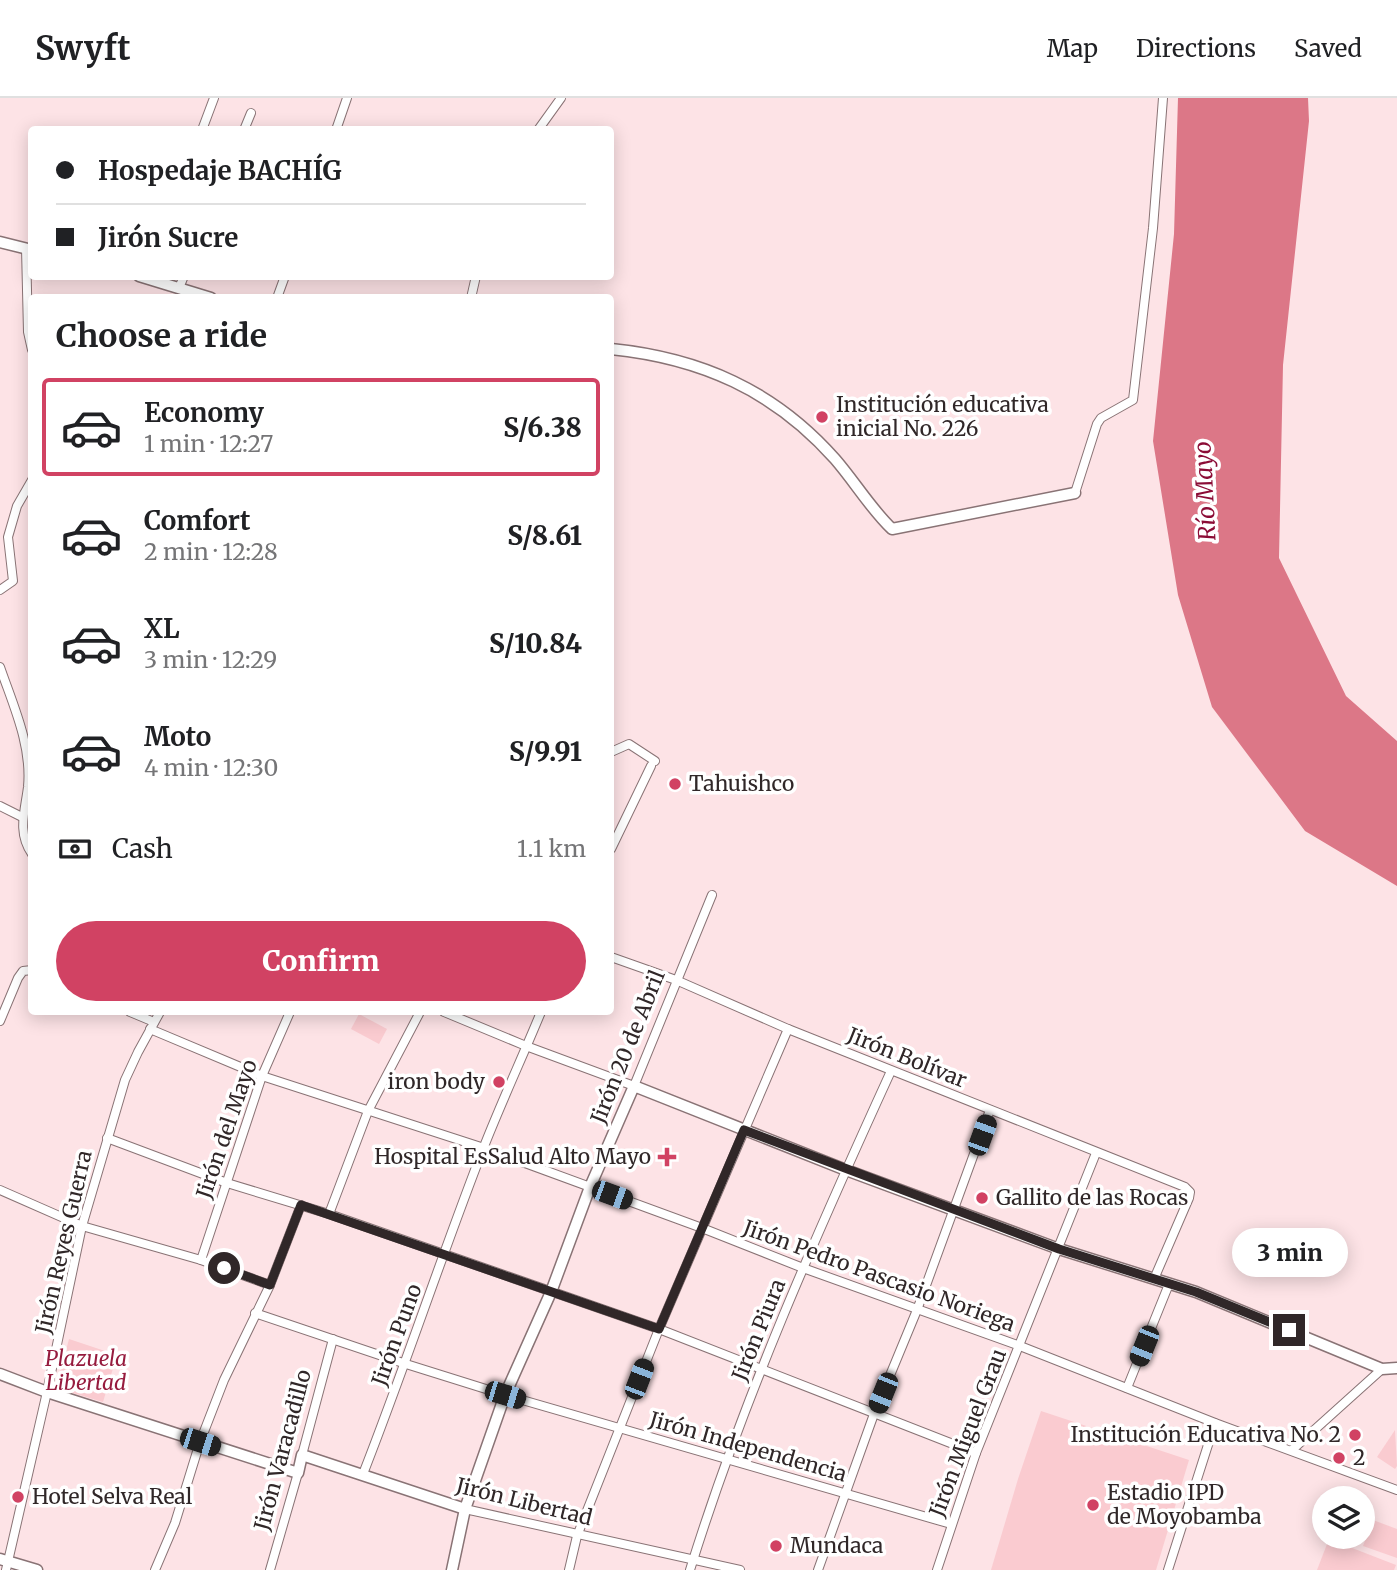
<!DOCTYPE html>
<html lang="en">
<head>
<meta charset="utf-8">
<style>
  body { margin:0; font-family:Merriweather,serif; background:#f6f6f6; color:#202124; height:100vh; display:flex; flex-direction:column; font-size:26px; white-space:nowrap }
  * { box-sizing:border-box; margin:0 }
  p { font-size:23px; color:#757577 }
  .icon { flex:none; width:38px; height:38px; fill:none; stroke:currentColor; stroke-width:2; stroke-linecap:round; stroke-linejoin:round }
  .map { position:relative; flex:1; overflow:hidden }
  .panel { position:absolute; left:28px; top:196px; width:586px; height:721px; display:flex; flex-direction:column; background:#fff; border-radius:7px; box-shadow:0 4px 18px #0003 }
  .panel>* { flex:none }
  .top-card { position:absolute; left:28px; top:28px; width:586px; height:154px; border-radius:7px; box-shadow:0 4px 18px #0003; display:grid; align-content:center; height:154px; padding:0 28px; background:#fff }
  .buttons { position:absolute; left:1312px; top:1388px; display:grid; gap:14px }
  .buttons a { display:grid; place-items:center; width:63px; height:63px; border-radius:50%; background:#fff; box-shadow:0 4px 18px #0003; font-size:35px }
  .end { position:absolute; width:32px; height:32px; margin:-16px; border:9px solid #302728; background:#fff; box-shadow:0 0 0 4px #fff }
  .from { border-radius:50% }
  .bubble { position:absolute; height:49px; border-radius:24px; background:#fff; box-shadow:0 4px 18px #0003; font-size:23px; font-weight:800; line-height:49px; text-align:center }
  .car { position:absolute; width:21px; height:42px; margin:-21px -10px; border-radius:9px; box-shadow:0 0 5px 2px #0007; background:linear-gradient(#222 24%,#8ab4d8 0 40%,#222 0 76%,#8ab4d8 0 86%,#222 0) }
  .top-card b { display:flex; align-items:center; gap:24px; height:66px; font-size:26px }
  .top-card b+b { border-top:2px solid #e0e0e0 }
  .top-card i { width:18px; height:18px; background:#202124 }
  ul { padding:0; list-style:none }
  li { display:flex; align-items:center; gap:21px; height:98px; margin:0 14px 10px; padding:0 14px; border:4px solid transparent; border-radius:7px }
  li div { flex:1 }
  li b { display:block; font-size:26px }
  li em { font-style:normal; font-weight:800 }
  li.selected { border-color:#d14263 }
  li>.icon { width:63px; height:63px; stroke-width:1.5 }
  h2 { padding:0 28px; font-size:32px; line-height:84px }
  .pay { display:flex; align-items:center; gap:18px; height:77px; padding:0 28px; font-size:26px }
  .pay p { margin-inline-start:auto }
  .action { display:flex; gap:14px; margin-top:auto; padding:14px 28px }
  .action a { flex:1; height:80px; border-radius:42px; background:#d14263; color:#fff; font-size:28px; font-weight:800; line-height:80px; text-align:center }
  header { display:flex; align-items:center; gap:42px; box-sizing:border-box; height:98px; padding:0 35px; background:#fff; border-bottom:2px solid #e0e0e0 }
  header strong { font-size:33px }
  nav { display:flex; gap:38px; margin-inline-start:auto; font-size:24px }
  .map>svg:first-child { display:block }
  .green { fill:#facbd0 }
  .water { fill:#dc7787 }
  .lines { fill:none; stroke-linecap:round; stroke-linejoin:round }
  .street-casing { stroke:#897375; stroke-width:10 }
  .secondary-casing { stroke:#897375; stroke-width:13 }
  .street { stroke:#fff; stroke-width:8 }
  .secondary { stroke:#fff; stroke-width:10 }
  .route { stroke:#302728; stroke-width:9 }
  .poi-dot { fill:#d14263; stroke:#fff; stroke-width:2.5 }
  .labels { text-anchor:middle; stroke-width:7; stroke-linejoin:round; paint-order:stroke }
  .poi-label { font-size:21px; fill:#302728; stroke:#fff; text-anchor:start }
  .street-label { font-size:21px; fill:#302728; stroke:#fff }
  .park-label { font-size:21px; font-style:italic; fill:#961b3e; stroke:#fff }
  .water-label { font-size:23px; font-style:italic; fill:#8b0c36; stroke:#fff }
</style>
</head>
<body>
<header>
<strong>Swyft</strong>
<nav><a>Map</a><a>Directions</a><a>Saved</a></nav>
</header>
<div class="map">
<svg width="1397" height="1472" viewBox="0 0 1397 1472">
  <rect width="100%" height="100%" fill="#fde3e6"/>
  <g class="green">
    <polygon points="359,916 387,931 379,946 351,931"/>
    <polygon points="69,1241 117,1257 103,1304 56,1290"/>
    <polygon points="1041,1313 1189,1362 1156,1472 991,1472 1018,1381"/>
    <polygon points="1395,1332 1397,1368 1395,1371 1377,1359"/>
    <polygon points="1373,1422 1397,1431 1397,1460 1363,1448"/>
    <polygon points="1329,1441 1396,1467 1394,1472 1317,1472"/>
  </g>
  <polygon class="water" points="1178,0 1308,0 1309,23 1283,267 1279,460 1346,598 1397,643 1397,788 1305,733 1212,609 1178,497 1153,343 1174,136"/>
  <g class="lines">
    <g class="street-casing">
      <g id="street">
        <polyline points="202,32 214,0"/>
        <polyline points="244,32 251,15"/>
        <polyline points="336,32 347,0"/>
        <polyline points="538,32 561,0"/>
        <polyline points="26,150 28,234 32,252"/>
        <polyline points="179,190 184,178"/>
        <polyline points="277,200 285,178"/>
        <polyline points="471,200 476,178"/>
        <polyline points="1075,395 1097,326 1101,320 1133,302 1153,130 1163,0"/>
        <polyline points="0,492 13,483 8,439 17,408 32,382"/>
        <path d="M0 569C13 607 32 647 28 689 25 713 17 735 32 756"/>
        <polyline points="611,654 629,646 655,663"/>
        <polyline points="0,708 22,719"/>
        <polyline points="611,751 651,668"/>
        <polyline points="611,859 676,882 788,931 1185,1089 1190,1094 1189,1100 1154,1181"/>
        <polyline points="130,914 154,924"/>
        <polyline points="444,914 526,948 634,988 712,797"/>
        <polyline points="0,923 18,880 23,873 32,872"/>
        <polyline points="150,931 262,978 484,1050 702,1130 803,1170 1020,1248 1215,1325 1397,1392"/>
        <polyline points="107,1040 227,1085 329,1116 659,1231 976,1355"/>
        <polyline points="0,1092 82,1128 201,1162 270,1187"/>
        <polyline points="329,1116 368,1013 420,914"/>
        <polyline points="201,1162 262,978 290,914"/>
        <polyline points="255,1215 406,1266 505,1297 951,1426"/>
        <polyline points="1127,1290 1169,1186"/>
        <polyline points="1292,1352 1382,1271"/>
        <polyline points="302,1357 333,1241"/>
        <path d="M363 1376C405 1269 441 1159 483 1051 501 1005 522 960 541 914"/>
        <polyline points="465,1411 740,1472"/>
        <polyline points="6,1472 47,1294 82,1128 125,982 138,954 160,914"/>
        <polyline points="155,1472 175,1425 200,1344 224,1282 270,1187 301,1107"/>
        <polyline points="270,1472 298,1375"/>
        <polyline points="569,1472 577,1438 659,1231 788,931"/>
        <path d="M690 1472C743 1301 817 1135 891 973"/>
        <polyline points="818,1472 874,1316 917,1212 990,1012"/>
        <polyline points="937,1472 976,1355 1096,1055"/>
        <polyline points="1168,1472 1215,1325"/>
      </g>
    </g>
    <g class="secondary-casing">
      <g id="secondary">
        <polyline points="0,144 32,152"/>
        <polyline points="139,178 211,200"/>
        <path d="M611 251C700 260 774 292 835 361 855 384 870 410 892 431L1075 395"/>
        <polyline points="0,1276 47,1294 298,1375 302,1357 465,1411"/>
        <polyline points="0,1461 37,1472"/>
        <polyline points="452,1472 465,1411 505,1297 551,1194 590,1089 634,988 846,1072 1059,1151 1196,1194 1382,1271 1397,1270"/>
      </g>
    </g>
    <use href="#street" class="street"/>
    <use href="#secondary" class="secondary"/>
  </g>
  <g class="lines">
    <polyline class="route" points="224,1170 270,1187 301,1107 659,1231 744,1032 1059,1151 1196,1194 1289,1232"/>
  </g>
  <g class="poi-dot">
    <circle cx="822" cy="319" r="7"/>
    <circle cx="675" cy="686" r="7"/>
    <circle cx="499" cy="984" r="7"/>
    <path d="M663.5 1048.5h7v7h7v7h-7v7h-7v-7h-7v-7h7z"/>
    <circle cx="982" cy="1100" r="7"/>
    <circle cx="1355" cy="1337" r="7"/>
    <circle cx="1339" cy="1360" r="7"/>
    <circle cx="18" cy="1399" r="7"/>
    <circle cx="1093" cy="1407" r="7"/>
    <circle cx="776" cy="1448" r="7"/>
  </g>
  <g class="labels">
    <g class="poi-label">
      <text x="836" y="314">Institución educativa<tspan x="836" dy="24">inicial No. 226</tspan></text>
      <text x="689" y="693">Tahuishco</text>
      <text x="485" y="991" text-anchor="end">iron body</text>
      <text x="651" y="1066" text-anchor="end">Hospital EsSalud Alto Mayo</text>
      <text x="996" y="1107">Gallito de las Rocas</text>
      <text x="1341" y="1344" text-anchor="end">Institución Educativa No. 2</text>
      <text x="1353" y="1367">2</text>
      <text x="1107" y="1402">Estadio IPD<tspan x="1107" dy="24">de Moyobamba</tspan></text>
      <text x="32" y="1406">Hotel Selva Real</text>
      <text x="790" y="1455">Mundaca</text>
    </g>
    <g class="street-label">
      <text transform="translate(628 949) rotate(-68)" y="7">Jirón 20 de Abril</text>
      <text transform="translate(907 960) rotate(22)" y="7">Jirón Bolívar</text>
      <text transform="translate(227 1031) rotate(-71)" y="7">Jirón del Mayo</text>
      <text transform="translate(64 1144) rotate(-77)" y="7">Jirón Reyes Guerra</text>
      <text transform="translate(879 1178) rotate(20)" y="7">Jirón Pedro Pascasio Noriega</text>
      <text transform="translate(759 1232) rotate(-68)" y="7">Jirón Piura</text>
      <text transform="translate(397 1237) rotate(-70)" y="7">Jirón Puno</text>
      <text transform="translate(968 1335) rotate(-69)" y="7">Jirón Miguel Grau</text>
      <text transform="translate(748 1349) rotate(16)" y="7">Jirón Independencia</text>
      <text transform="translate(283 1352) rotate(-75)" y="7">Jirón Varacadillo</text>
      <text transform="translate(524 1404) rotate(14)" y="7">Jirón Libertad</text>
    </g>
    <g class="park-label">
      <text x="86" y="1268">Plazuela<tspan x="86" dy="24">Libertad</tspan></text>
    </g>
    <g class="water-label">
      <text transform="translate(1205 393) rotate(-93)" y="8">Río Mayo</text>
    </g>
  </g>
</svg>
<div class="buttons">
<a><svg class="icon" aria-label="layers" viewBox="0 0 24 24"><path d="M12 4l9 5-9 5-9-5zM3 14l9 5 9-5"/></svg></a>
</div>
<i class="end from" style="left:224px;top:1170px"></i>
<i class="end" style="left:1289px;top:1232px"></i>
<div class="bubble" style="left:1232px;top:1130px;width:116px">3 min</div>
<i class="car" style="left:982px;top:1037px;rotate:20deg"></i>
<i class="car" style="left:612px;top:1097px;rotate:110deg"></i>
<i class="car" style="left:1144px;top:1248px;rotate:202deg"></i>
<i class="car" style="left:639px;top:1281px;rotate:21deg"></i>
<i class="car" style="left:883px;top:1295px;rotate:202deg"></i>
<i class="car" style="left:505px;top:1297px;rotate:107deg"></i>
<i class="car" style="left:200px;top:1344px;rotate:108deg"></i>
<div class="top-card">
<b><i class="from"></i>Hospedaje BACHÍG</b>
<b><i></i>Jirón Sucre</b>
</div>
<section class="panel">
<h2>Choose a ride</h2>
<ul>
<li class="selected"><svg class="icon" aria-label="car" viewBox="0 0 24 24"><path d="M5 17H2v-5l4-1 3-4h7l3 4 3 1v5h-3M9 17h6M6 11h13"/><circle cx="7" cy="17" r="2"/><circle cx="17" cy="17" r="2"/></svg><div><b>Economy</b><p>1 min · 12:27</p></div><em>S/6.38</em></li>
<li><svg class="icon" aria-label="car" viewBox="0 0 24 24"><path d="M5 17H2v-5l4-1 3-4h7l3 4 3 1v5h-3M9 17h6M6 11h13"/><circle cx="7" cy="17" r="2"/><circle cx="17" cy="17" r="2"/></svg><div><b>Comfort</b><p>2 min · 12:28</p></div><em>S/8.61</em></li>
<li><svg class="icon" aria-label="car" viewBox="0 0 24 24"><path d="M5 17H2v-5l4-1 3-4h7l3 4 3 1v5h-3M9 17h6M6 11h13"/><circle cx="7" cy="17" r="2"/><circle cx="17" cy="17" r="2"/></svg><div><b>XL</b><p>3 min · 12:29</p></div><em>S/10.84</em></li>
<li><svg class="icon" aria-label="car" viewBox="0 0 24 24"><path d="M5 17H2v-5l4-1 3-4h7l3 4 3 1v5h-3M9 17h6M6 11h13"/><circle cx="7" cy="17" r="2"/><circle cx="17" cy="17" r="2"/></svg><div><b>Moto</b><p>4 min · 12:30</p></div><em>S/9.91</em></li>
</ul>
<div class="pay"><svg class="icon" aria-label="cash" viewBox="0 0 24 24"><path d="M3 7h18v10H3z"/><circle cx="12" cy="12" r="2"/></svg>Cash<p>1.1 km</p></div>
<div class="action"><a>Confirm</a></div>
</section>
</div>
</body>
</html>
